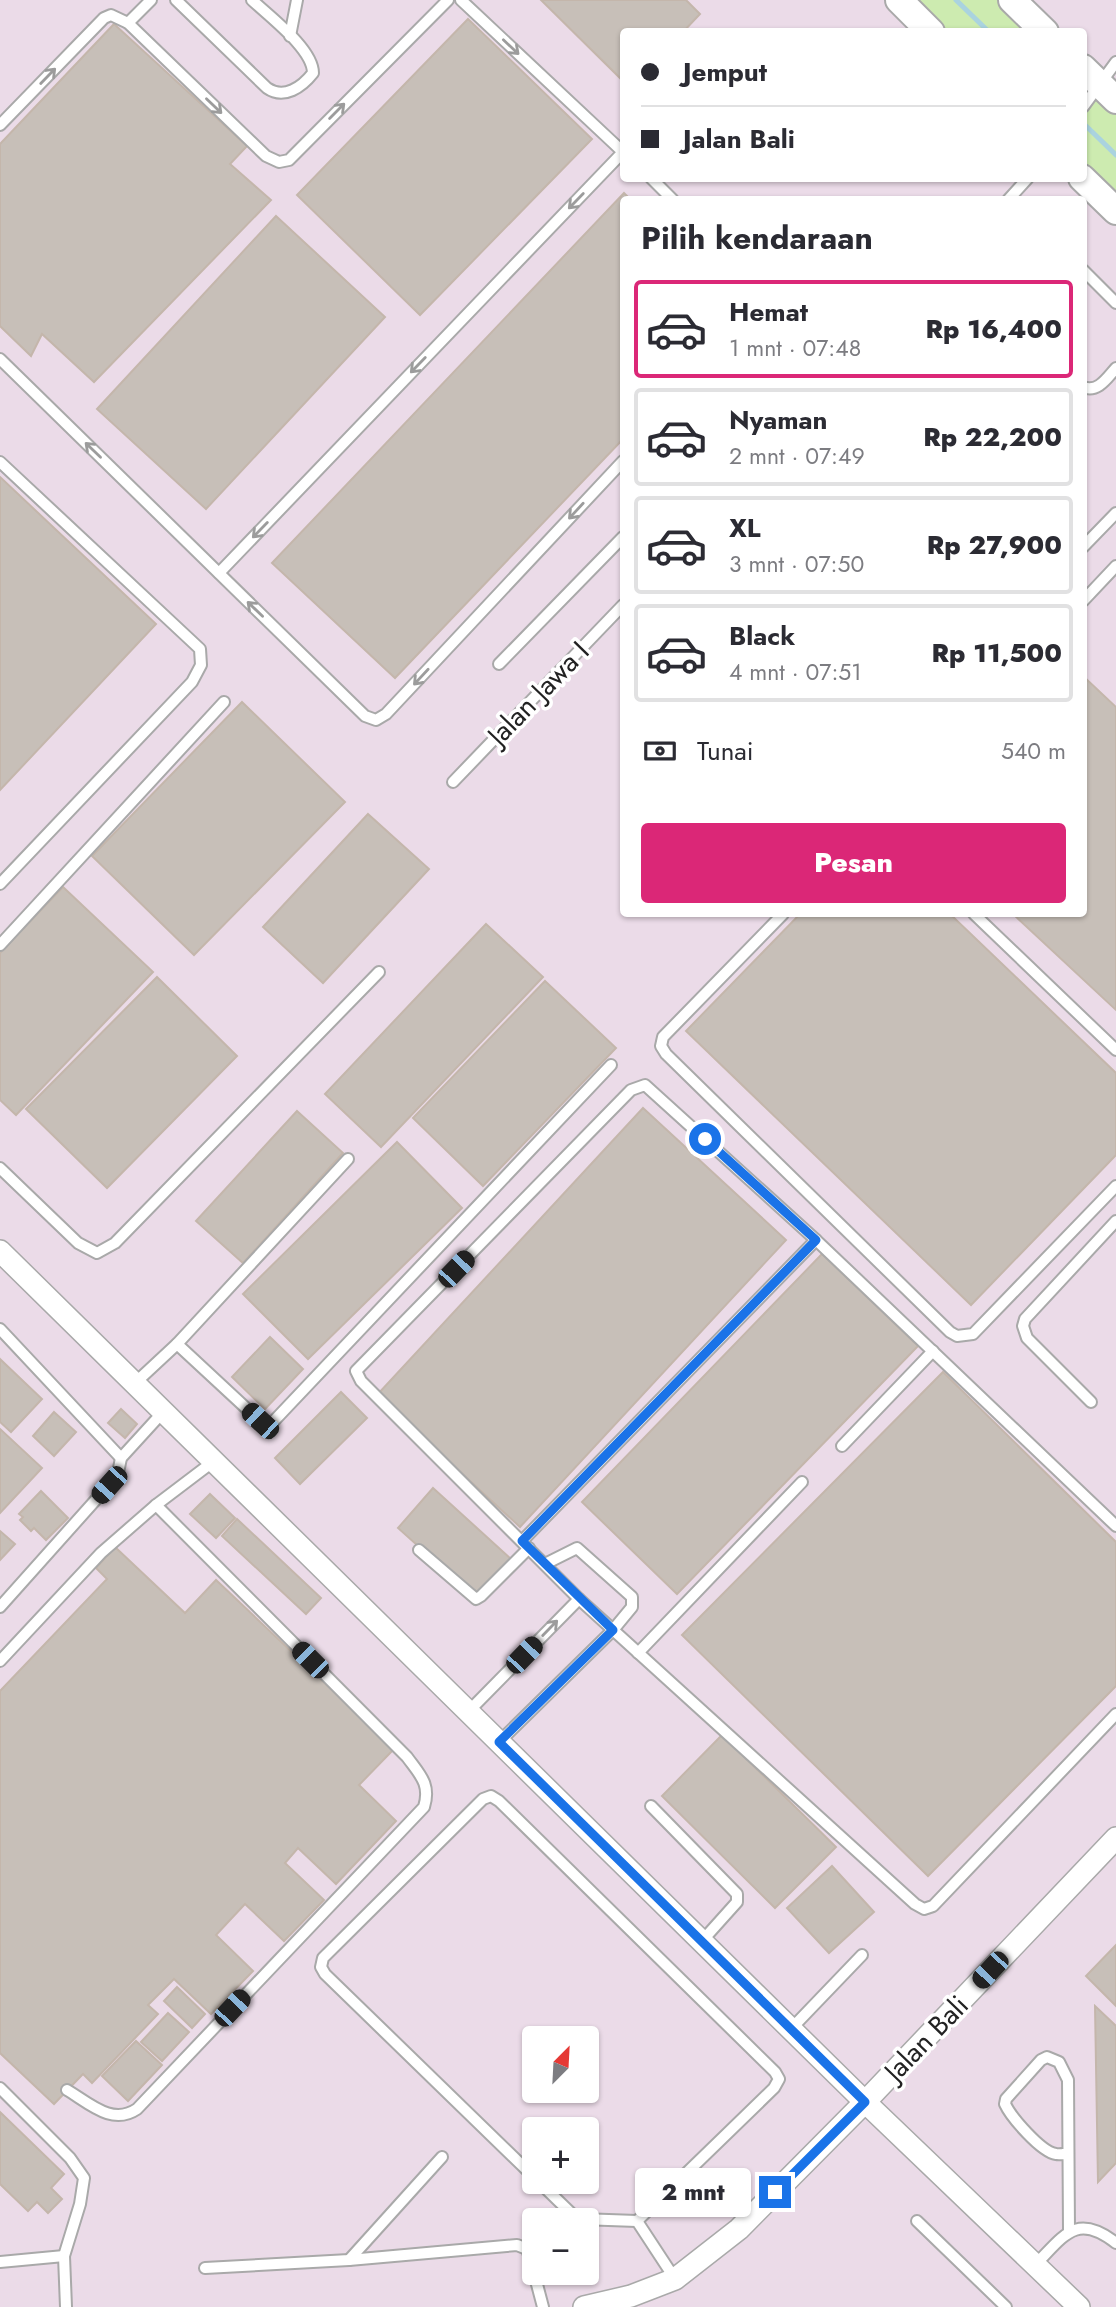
<!DOCTYPE html>
<html lang="id">
<head>
<meta charset="utf-8">
<style>
  body { margin:0; font-family:Jost,sans-serif; background:#f2f2f3; color:#2b2b33; height:100vh; display:flex; flex-direction:column; font-size:26px; white-space:nowrap }
  * { box-sizing:border-box; margin:0 }
  p { font-size:23px; color:#7c7c81 }
  .icon { flex:none; width:38px; height:38px; fill:none; stroke:currentColor; stroke-width:2; stroke-linecap:round; stroke-linejoin:round }
  .map { position:relative; flex:1; overflow:hidden }
  .details { position:absolute; left:620px; top:196px; width:467px; height:721px; display:flex; flex-direction:column; background:#fff; border-radius:7px; box-shadow:0 2px 5px #0004 }
  .details>* { flex:none }
  .guide { position:absolute; left:620px; top:28px; width:467px; height:154px; border-radius:7px; box-shadow:0 2px 5px #0004; display:grid; align-content:center; height:154px; padding:0 21px; background:#fff }
  .needle { width:46px; rotate:24deg }
  .buttons { position:absolute; left:522px; top:2026px; display:grid; gap:14px }
  .buttons a { display:grid; place-items:center; width:77px; height:77px; border-radius:7px; background:#fff; box-shadow:0 2px 5px #0004; font-size:35px }
  .end { position:absolute; width:32px; height:32px; margin:-16px; border:9px solid #1a73e8; background:#fff; box-shadow:0 0 0 4px #fff }
  .from { border-radius:50% }
  .bubble { position:absolute; height:49px; border-radius:7px; background:#fff; box-shadow:0 2px 5px #0004; font-size:23px; font-weight:800; line-height:49px; text-align:center }
  .car { position:absolute; width:21px; height:42px; margin:-21px -10px; border-radius:9px; box-shadow:0 0 5px 2px #0007; background:linear-gradient(#222 24%,#8ab4d8 0 40%,#222 0 76%,#8ab4d8 0 86%,#222 0) }
  .guide b { display:flex; align-items:center; gap:24px; height:66px; font-size:26px }
  .guide b+b { border-top:2px solid #e1e1e2 }
  .guide i { width:18px; height:18px; background:#2b2b33 }
  ul { padding:0; list-style:none }
  li { display:flex; align-items:center; gap:21px; height:98px; margin:0 14px 10px; padding:0 7px; border:4px solid #e1e1e2; border-radius:7px }
  li div { flex:1 }
  li b { display:block; font-size:26px }
  li em { font-style:normal; font-weight:800 }
  li.on { border-color:#db2777 }
  li>.icon { width:63px; height:63px; stroke-width:1.5 }
  h2 { padding:0 21px; font-size:32px; line-height:84px }
  .pay { display:flex; align-items:center; gap:18px; height:77px; padding:0 21px; font-size:26px }
  .pay p { margin-inline-start:auto }
  .cta { display:flex; gap:14px; margin-top:auto; padding:14px 21px }
  .cta a { flex:1; height:80px; border-radius:7px; background:#db2777; color:#fff; font-size:28px; font-weight:800; line-height:80px; text-align:center }
  .map>svg:first-child { display:block }
  .industrial { fill:#ebdbe8; fill-rule:evenodd }
  .grass { fill:#cdebb0 }
  .lines { fill:none; stroke-linecap:round; stroke-linejoin:round }
  .stream { stroke:#aad3df; stroke-width:5 }
  .building { fill:#c7bfb8; stroke:#c4b6ab; stroke-width:2 }
  .service-casing { stroke:#a9a9a9; stroke-width:14 }
  .minor-casing { stroke:#a9a9a9; stroke-width:24 }
  .tertiary-casing { stroke:#a9a9a9; stroke-width:30 }
  .service { stroke:#fff; stroke-width:10 }
  .minor { stroke:#fff; stroke-width:21 }
  .tertiary { stroke:#fff; stroke-width:26 }
  .oneway { stroke:#9c9c9c }
  .route { stroke:#1a73e8; stroke-width:9 }
  .labels { text-anchor:middle; stroke-width:7; stroke-linejoin:round; paint-order:stroke }
  .street-label { font-size:28px; fill:#222; stroke:#fff }
</style>
</head>
<body>
<div class="map">
<svg width="1116" height="2307" viewBox="0 0 1116 2307">
  <rect width="100%" height="100%" fill="#f2efe9"/>
  <path class="industrial" d="M0 0H1116V2307H0ZM623 32H1083V178H623ZM623 200H1083V914H623ZM534 2039H586V2091H534ZM534 2130H586V2182H534ZM534 2221H586V2273H534Z"/>
  <g class="grass">
    <polygon points="899,0 1012,0 1045,31 931,31"/>
    <polygon points="1083,68 1116,100 1116,211 1083,178"/>
  </g>
  <g class="lines">
    <g class="stream">
      <polyline points="956,0 989,32"/>
      <polyline points="1083,123 1116,155"/>
    </g>
  </g>
  <g class="building">
    <polygon points="541,0 686,0 700,14 683,32 623,32 623,81"/>
    <polygon points="468,19 592,139 420,315 297,195"/>
    <polygon points="114,24 247,146 230,164 271,200 94,382 42,334 31,356 0,326 0,144"/>
    <polygon points="624,193 631,200 623,200 623,439 395,678 272,563"/>
    <polygon points="276,216 385,317 206,509 97,409"/>
    <polygon points="0,477 156,624 0,790"/>
    <polygon points="1083,676 1116,707 1116,1010 1013,914 1083,914"/>
    <polygon points="242,702 345,802 194,955 92,856"/>
    <polygon points="368,814 429,869 323,983 263,927"/>
    <polygon points="63,887 153,972 16,1115 0,1100 0,953"/>
    <polygon points="800,914 950,914 1116,1073 1116,1155 971,1305 686,1031"/>
    <polygon points="486,924 543,977 381,1147 325,1094"/>
    <polygon points="157,977 237,1056 107,1188 26,1109"/>
    <polygon points="545,981 616,1048 483,1186 413,1118"/>
    <polygon points="643,1108 786,1240 520,1527 377,1395"/>
    <polygon points="297,1111 343,1153 243,1263 196,1221"/>
    <polygon points="397,1142 462,1208 308,1359 243,1294"/>
    <polygon points="822,1254 918,1346 677,1594 582,1502"/>
    <polygon points="270,1337 303,1369 265,1409 232,1377"/>
    <polygon points="0,1359 42,1399 11,1432 0,1422"/>
    <polygon points="943,1372 1116,1542 1116,1686 928,1876 682,1635"/>
    <polygon points="341,1392 367,1418 300,1484 275,1458"/>
    <polygon points="121,1409 137,1424 125,1438 108,1423"/>
    <polygon points="54,1412 76,1432 54,1456 33,1436"/>
    <polygon points="0,1429 42,1468 0,1513"/>
    <polygon points="433,1488 511,1559 476,1598 398,1528"/>
    <polygon points="41,1491 68,1518 46,1540 34,1528 31,1531 20,1520 23,1517 19,1514"/>
    <polygon points="210,1494 235,1518 216,1538 190,1514"/>
    <polygon points="237,1519 321,1598 306,1614 222,1536"/>
    <polygon points="0,1531 15,1544 0,1560"/>
    <polygon points="115,1547 185,1613 216,1580 394,1749 359,1785 396,1821 336,1884 298,1848 285,1863 324,1900 284,1941 245,1904 216,1935 253,1971 211,2014 174,1979 148,2005 158,2014 92,2083 83,2074 54,2104 0,2053 0,1691 107,1579 96,1568"/>
    <polygon points="722,1735 836,1847 775,1908 662,1796"/>
    <polygon points="832,1866 874,1912 829,1953 787,1908"/>
    <polygon points="1116,1945 1116,2006 1086,1976"/>
    <polygon points="177,1987 205,2014 192,2028 164,2001"/>
    <polygon points="1095,2006 1116,2026 1116,2163 1098,2182"/>
    <polygon points="168,2013 189,2032 162,2061 141,2042"/>
    <polygon points="136,2041 162,2065 128,2101 102,2076"/>
    <polygon points="0,2112 64,2174 51,2188 62,2199 48,2213 37,2202 28,2211 0,2184"/>
  </g>
  <g class="lines">
    <g class="service-casing">
      <g id="service">
        <path d="M176 0 267 88C284 100 302 87 313 73 313 49 270 17 252 0"/>
        <polyline points="461,0 623,152"/>
        <polyline points="128,23 151,0"/>
        <polyline points="290,36 297,0"/>
        <polyline points="1083,107 1116,62"/>
        <polyline points="0,125 104,18 111,15 128,23 266,156 279,162 289,160 448,0"/>
        <polyline points="651,178 673,200"/>
        <polyline points="1008,200 1028,178"/>
        <polyline points="1083,270 1116,303"/>
        <polyline points="0,359 365,716 376,720 386,714 623,461"/>
        <path d="M1083 387C1098 393 1107 378 1116 368"/>
        <polyline points="0,462 200,649 201,665 192,682 0,884"/>
        <polyline points="1083,547 1116,513"/>
        <polyline points="219,573 623,152"/>
        <polyline points="1083,601 1116,566"/>
        <polyline points="499,664 623,537"/>
        <polyline points="453,782 623,605"/>
        <polyline points="783,914 663,1037 661,1046 666,1054 950,1332 957,1336 973,1334 1116,1186"/>
        <polyline points="974,914 1116,1050"/>
        <polyline points="0,945 224,702"/>
        <polyline points="0,1168 78,1243 97,1253 115,1243 379,972"/>
        <polyline points="0,1329 121,1458"/>
        <polyline points="177,1344 260,1421 272,1423 611,1065"/>
        <polyline points="134,1384 177,1344 348,1159"/>
        <polyline points="1091,1402 1027,1338 1023,1326 1025,1319 1116,1221"/>
        <polyline points="842,1446 933,1351"/>
        <polyline points="1116,1526 816,1240 645,1085 631,1090 356,1371 361,1381 579,1599 915,1904 924,1909 933,1906 1116,1714"/>
        <polyline points="522,1541 816,1240"/>
        <polyline points="419,1550 476,1599 481,1596 529,1548"/>
        <polyline points="0,1607 109,1485 118,1473 121,1458 163,1412"/>
        <polyline points="638,1653 802,1482"/>
        <polyline points="0,1661 101,1553 156,1505 214,1461"/>
        <polyline points="468,1712 579,1599"/>
        <polyline points="499,1742 613,1630 632,1607 632,1597 577,1548 545,1564"/>
        <polyline points="651,1806 737,1894 737,1902 702,1941"/>
        <polyline points="791,2029 862,1955"/>
        <polyline points="0,2088 70,2158 84,2178 80,2204 64,2256 66,2307"/>
        <path d="M67 2090C89 2103 112 2126 137 2109L424 1807C431 1784 420 1775 407 1757L156 1505"/>
        <path d="M1067 2153C1063 2154 1060 2155 1056 2154 1041 2152 1011 2117 1005 2104L1006 2099 1041 2060 1047 2057 1059 2062 1068 2080 1069 2231"/>
        <polyline points="534,2177 325,1974 321,1967 323,1958 483,1799 491,1796 499,1801 775,2072 779,2079 774,2088 637,2221 580,2219 574,2216 539,2182"/>
        <polyline points="637,2221 675,2279"/>
        <polyline points="917,2221 1006,2307"/>
        <polyline points="349,2260 442,2157"/>
        <polyline points="0,2262 64,2256"/>
        <path d="M1035 2265C1064 2236 1076 2212 1116 2243"/>
        <polyline points="205,2268 349,2260 517,2245 527,2249 534,2270"/>
        <polyline points="534,2273 543,2307"/>
      </g>
    </g>
    <g class="minor-casing">
      <g id="minor">
        <polyline points="0,1251 865,2102 1079,2307"/>
        <polyline points="584,2307 631,2296 675,2279 739,2229 865,2102 1116,1838"/>
      </g>
    </g>
    <g class="tertiary-casing">
      <g id="tertiary">
        <polyline points="899,0 931,32"/>
        <polyline points="1012,0 1045,32"/>
        <polyline points="1083,68 1116,100"/>
        <polyline points="1082,178 1116,211"/>
      </g>
    </g>
    <use href="#service" class="service"/>
    <use href="#minor" class="minor"/>
    <use href="#tertiary" class="tertiary"/>
  </g>
  <defs><path id="oneway-shaft" d="M-6 0H5M1.5-3L5.5 0L1.5 3" fill="none" stroke-width="1.6" stroke-linecap="round" stroke-linejoin="round" transform="scale(1.75)"/></defs>
  <g class="oneway">
    <use href="#oneway-shaft" transform="translate(511 47) rotate(43)"/>
    <use href="#oneway-shaft" transform="translate(48 76) rotate(-46)"/>
    <use href="#oneway-shaft" transform="translate(214 106) rotate(44)"/>
    <use href="#oneway-shaft" transform="translate(337 111) rotate(-45)"/>
    <use href="#oneway-shaft" transform="translate(576 201) rotate(134)"/>
    <use href="#oneway-shaft" transform="translate(418 365) rotate(134)"/>
    <use href="#oneway-shaft" transform="translate(93 450) rotate(-136)"/>
    <use href="#oneway-shaft" transform="translate(576 511) rotate(133)"/>
    <use href="#oneway-shaft" transform="translate(260 530) rotate(134)"/>
    <use href="#oneway-shaft" transform="translate(255 609) rotate(-136)"/>
    <use href="#oneway-shaft" transform="translate(421 677) rotate(133)"/>
    <use href="#oneway-shaft" transform="translate(550 1628) rotate(-46)"/>
  </g>
  <g class="lines">
    <polyline class="route" points="705,1139 816,1240 522,1541 613,1630 499,1742 865,2102 775,2192"/>
  </g>
  <g class="labels">
    <g class="street-label">
      <text transform="translate(538 693) rotate(-46)" y="10">Jalan Jawa I</text>
      <text transform="translate(926 2038) rotate(-46)" y="10">Jalan Bali</text>
    </g>
  </g>
</svg>
<div class="buttons">
<a><svg class="needle" viewBox="-14 -14 28 28"><path d="M0-13l5 13h-10z" fill="#e53935"/><path d="M0 13l5-13h-10z" fill="#7c7c81"/></svg></a>
<a>+</a>
<a>−</a>
</div>
<i class="end from" style="left:705px;top:1139px"></i>
<i class="end" style="left:775px;top:2192px"></i>
<div class="bubble" style="left:635px;top:2168px;width:116px">2 mnt</div>
<i class="car" style="left:456px;top:1269px;rotate:44deg"></i>
<i class="car" style="left:260px;top:1421px;rotate:313deg"></i>
<i class="car" style="left:109px;top:1485px;rotate:222deg"></i>
<i class="car" style="left:524px;top:1655px;rotate:44deg"></i>
<i class="car" style="left:310px;top:1660px;rotate:315deg"></i>
<i class="car" style="left:990px;top:1970px;rotate:223deg"></i>
<i class="car" style="left:232px;top:2008px;rotate:43deg"></i>
<div class="guide">
<b><i class="from"></i>Jemput</b>
<b><i></i>Jalan Bali</b>
</div>
<section class="details">
<h2>Pilih kendaraan</h2>
<ul>
<li class="on"><svg class="icon" aria-label="car" viewBox="0 0 24 24"><path d="M5 17H2v-5l4-1 3-4h7l3 4 3 1v5h-3M9 17h6M6 11h13"/><circle cx="7" cy="17" r="2"/><circle cx="17" cy="17" r="2"/></svg><div><b>Hemat</b><p>1 mnt · 07:48</p></div><em>Rp 16,400</em></li>
<li><svg class="icon" aria-label="car" viewBox="0 0 24 24"><path d="M5 17H2v-5l4-1 3-4h7l3 4 3 1v5h-3M9 17h6M6 11h13"/><circle cx="7" cy="17" r="2"/><circle cx="17" cy="17" r="2"/></svg><div><b>Nyaman</b><p>2 mnt · 07:49</p></div><em>Rp 22,200</em></li>
<li><svg class="icon" aria-label="car" viewBox="0 0 24 24"><path d="M5 17H2v-5l4-1 3-4h7l3 4 3 1v5h-3M9 17h6M6 11h13"/><circle cx="7" cy="17" r="2"/><circle cx="17" cy="17" r="2"/></svg><div><b>XL</b><p>3 mnt · 07:50</p></div><em>Rp 27,900</em></li>
<li><svg class="icon" aria-label="car" viewBox="0 0 24 24"><path d="M5 17H2v-5l4-1 3-4h7l3 4 3 1v5h-3M9 17h6M6 11h13"/><circle cx="7" cy="17" r="2"/><circle cx="17" cy="17" r="2"/></svg><div><b>Black</b><p>4 mnt · 07:51</p></div><em>Rp 11,500</em></li>
</ul>
<div class="pay"><svg class="icon" aria-label="cash" viewBox="0 0 24 24"><path d="M3 7h18v10H3z"/><circle cx="12" cy="12" r="2"/></svg>Tunai<p>540 m</p></div>
<div class="cta"><a>Pesan</a></div>
</section>
</div>
</body>
</html>
